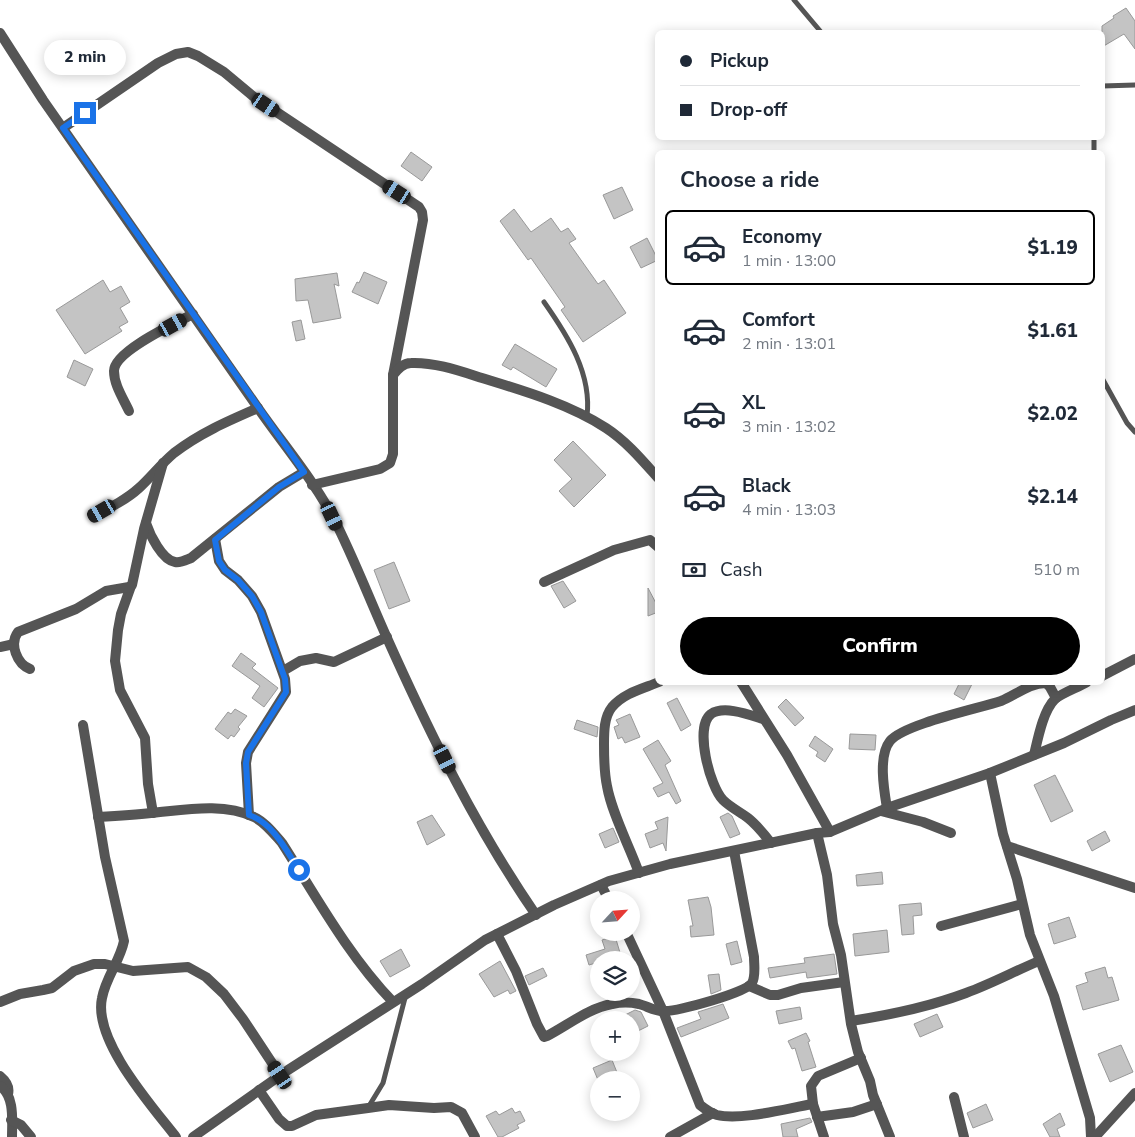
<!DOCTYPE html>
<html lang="en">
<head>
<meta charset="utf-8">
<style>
  body { margin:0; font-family:"Nunito Sans",sans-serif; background:#f2f2f3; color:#1f2937; height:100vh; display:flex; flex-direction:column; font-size:19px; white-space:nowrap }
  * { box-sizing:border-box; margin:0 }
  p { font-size:16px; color:#747a83 }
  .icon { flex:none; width:28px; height:28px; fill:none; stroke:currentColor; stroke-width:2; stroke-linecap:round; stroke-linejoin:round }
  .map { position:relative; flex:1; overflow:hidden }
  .panel { position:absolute; left:655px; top:150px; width:450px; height:535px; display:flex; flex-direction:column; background:#fff; border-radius:8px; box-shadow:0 2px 12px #0003 }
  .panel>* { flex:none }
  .guide { position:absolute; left:655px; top:30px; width:450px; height:110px; border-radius:8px; box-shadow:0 2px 12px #0003; display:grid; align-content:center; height:110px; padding:0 25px; background:#fff }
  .needle { width:32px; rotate:64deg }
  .controls { position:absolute; left:590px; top:891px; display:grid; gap:10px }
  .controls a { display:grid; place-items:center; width:50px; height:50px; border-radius:50%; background:#fff; box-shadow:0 2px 12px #0003; font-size:25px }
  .end { position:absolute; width:22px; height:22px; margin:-11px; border:6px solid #1a73e8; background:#fff; box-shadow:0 0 0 2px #fff }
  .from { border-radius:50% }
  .bubble { position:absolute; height:35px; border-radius:18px; background:#fff; box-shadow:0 2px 12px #0003; font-size:16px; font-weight:800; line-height:35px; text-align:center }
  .car { position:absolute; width:15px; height:30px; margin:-15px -8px; border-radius:6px; box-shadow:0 0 4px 1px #0007; background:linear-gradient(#222 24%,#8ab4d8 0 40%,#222 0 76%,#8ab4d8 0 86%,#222 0) }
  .guide b { display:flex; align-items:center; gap:18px; height:48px; font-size:19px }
  .guide b+b { border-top:1px solid #e0e1e3 }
  .guide i { width:12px; height:12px; background:#1f2937 }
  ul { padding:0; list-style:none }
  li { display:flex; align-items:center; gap:15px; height:75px; margin:0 10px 8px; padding:0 15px; border:2px solid transparent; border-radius:8px }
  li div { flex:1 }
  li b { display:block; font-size:19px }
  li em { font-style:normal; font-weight:800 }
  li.selected { border-color:#000 }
  li>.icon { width:45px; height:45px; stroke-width:1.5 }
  h2 { padding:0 25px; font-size:22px; line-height:60px }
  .pay { display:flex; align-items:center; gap:12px; height:55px; padding:0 25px; font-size:19px }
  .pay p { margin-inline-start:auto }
  .primary-button { display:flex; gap:10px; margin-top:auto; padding:10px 25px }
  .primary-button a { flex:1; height:58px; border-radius:30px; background:#000; color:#fff; font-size:20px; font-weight:800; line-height:58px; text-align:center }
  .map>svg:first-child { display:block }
  .building { fill:#c4c4c4; stroke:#999 }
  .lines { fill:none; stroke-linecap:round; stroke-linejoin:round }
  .service { stroke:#555; stroke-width:5 }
  .minor { stroke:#555; stroke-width:10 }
  .route { stroke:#1a73e8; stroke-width:6 }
</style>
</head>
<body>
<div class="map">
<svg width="1135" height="1137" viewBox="0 0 1135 1137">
  <rect width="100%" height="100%" fill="#fff"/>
  <g class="building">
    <polygon points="1126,8 1135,21 1135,49 1124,34 1102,47 1102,26 1114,18 1113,16"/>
    <polygon points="411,152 432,167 422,181 401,166"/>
    <polygon points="622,187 633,210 614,219 603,195"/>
    <polygon points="514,209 531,232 551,218 561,232 568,228 576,239 569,243 598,284 604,280 626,313 583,342 561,310 565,307 531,258 528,260 500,221"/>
    <polygon points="647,238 658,260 641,268 630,247"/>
    <polygon points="364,272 387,282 378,304 352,292 357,282 359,283"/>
    <polygon points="337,273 339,286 334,284 341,318 313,323 308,300 296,301 295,279"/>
    <polygon points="103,280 110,292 121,286 130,302 120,308 128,322 119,327 122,331 85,354 56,310"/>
    <polygon points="301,320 305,339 296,341 292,322"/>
    <polygon points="515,344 557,369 546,387 513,367 511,370 502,365"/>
    <polygon points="74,360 93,369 85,386 67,377"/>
    <polygon points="573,441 606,475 574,507 559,491 572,479 554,460"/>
    <polygon points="394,562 410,601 389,609 374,570"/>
    <polygon points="563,581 576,601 564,608 551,586"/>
    <polygon points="648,588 658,607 658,612 648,616"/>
    <polygon points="241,653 256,664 252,668 278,688 264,707 252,698 260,686 232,666"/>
    <polygon points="960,682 973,682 964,700 954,694"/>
    <polygon points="677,698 691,725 681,731 667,703"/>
    <polygon points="786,699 804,718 795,726 778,707"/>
    <polygon points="235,709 247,716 238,727 240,729 234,737 231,735 228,739 215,729 228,712 231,714"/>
    <polygon points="630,714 640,737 625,743 622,737 618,739 614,727 619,725 616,720"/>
    <polygon points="577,720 598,727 597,737 574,729"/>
    <polygon points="850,734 876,735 875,750 849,749"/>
    <polygon points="815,736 833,749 825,762 816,756 818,752 809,746"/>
    <polygon points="658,740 671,761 665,765 681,801 676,804 669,792 658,797 653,788 663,783 643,749"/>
    <polygon points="1055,775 1073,811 1051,822 1034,785"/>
    <polygon points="728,813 732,816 740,834 730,838 720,817"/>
    <polygon points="432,815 445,835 427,845 417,822"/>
    <polygon points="668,817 666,851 663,843 650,848 645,834 658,829 655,822"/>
    <polygon points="613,828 619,842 605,848 599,834"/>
    <polygon points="1105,831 1110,841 1092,851 1087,841"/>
    <polygon points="882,872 883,884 857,886 856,875"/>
    <polygon points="708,897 711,907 714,935 691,937 690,926 693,926 688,900"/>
    <polygon points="921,903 922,915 913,916 914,934 902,935 899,905"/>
    <polygon points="1069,917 1076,937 1054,944 1048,924"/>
    <polygon points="887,930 889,952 855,956 853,934"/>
    <polygon points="615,936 621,956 607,960 599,960 599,962 589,965 586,955 605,949 602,940"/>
    <polygon points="737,941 742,962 731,965 726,944"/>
    <polygon points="401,949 410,966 390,977 380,961"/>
    <polygon points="834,954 837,974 807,978 806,972 770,978 768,968 805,963 804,958"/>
    <polygon points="500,961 516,991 510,994 508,990 494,997 479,974"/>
    <polygon points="1105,967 1108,978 1112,977 1119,1000 1083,1010 1076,986 1088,982 1085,973"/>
    <polygon points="543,968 547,976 529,985 525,976"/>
    <polygon points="719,974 721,990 711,994 708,975"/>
    <polygon points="723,1004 729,1018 681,1037 677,1028 701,1019 698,1012"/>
    <polygon points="800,1007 802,1019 779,1024 776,1011"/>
    <polygon points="635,1010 641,1012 648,1026 638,1031 632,1020 615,1020"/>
    <polygon points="937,1014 943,1027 920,1037 914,1024"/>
    <polygon points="806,1033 810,1041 808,1042 816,1067 802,1071 795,1048 792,1049 788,1041"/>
    <polygon points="1121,1045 1133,1072 1110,1082 1098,1054"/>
    <polygon points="612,1060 618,1075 606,1080 598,1080 593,1068"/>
    <polygon points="986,1104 993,1120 973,1128 967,1113"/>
    <polygon points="512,1108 515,1113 520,1111 525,1121 517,1125 519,1128 502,1137 498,1137 486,1116 496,1111 499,1115"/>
    <polygon points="1060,1113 1065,1125 1057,1129 1060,1137 1050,1137 1043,1124"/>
    <polygon points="810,1118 812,1122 796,1129 798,1137 783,1137 781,1124"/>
  </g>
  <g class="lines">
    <g class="service">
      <polyline points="794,0 821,32"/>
      <polyline points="1102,86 1135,85"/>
      <polyline points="1094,152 1094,138"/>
      <path d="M544 302C568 336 592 374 587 416"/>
      <polyline points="1102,378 1127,423 1135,432"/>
      <polyline points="369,1106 383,1083 406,994"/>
    </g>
    <g class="minor">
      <path d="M0 33 43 100 258 408C283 444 312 478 333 517 353 556 369 598 387 638 430 734 476 828 536 915"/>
      <polyline points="63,128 158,63 176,54 188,52 198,56 224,72 254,97 419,207 422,212 423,220 393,375"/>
      <path d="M129 411C123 398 114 385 114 371 114 351 176 323 193 314"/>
      <path d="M312 485 380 469 390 463 393 454V375C398 369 403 363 411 363 435 362 460 371 482 378 524 391 569 404 606 428 626 441 642 460 658 478"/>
      <path d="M93 516C109 508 126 500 139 488 151 477 161 464 174 453 200 433 228 421 258 408"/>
      <path d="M146 523C150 535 162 560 175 562 181 563 186 560 191 558L279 487 304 472"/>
      <polyline points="215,539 219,561 225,570 238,580 252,596 261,612 285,679 286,692 248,752 246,763 249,815"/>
      <polyline points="544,582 614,550 650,540 658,547"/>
      <polyline points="131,586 121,614 118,630 115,661 120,690 145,738 148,784 153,813"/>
      <polyline points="0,647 14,644"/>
      <path d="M30 669C17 664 9 644 18 632L76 609 106 591 129 587 132 585 144 529 163 463"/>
      <polyline points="283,671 300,661 316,658 334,662 387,637"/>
      <polyline points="1102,676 1135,659"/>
      <polyline points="741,682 787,755 830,832"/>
      <path d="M763 719C750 715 724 705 711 714 694 727 710 787 723 800 730 807 740 812 748 818 757 825 764 834 771 843"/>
      <path d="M83 725 105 857 124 941C120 961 106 977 102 998 93 1040 151 1105 176 1137"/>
      <path d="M1034 755C1038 738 1043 711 1055 699 1062 693 1079 687 1087 682"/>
      <polyline points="990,773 1003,834 1017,879 1030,935 1054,996 1090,1118 1091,1137"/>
      <path d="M887 808C884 790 878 756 890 741 904 724 977 709 1001 701 1016 695 1029 683 1046 683L1050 687 1056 698"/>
      <polyline points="881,811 923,822 951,833"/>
      <path d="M98 817C116 816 134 815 151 813 184 810 223 802 254 817 265 822 274 834 282 843 317 898 348 955 393 1002"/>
      <polyline points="817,833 827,875 833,924 841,955 851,1024 858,1052 870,1081 873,1095 890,1137"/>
      <polyline points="1007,846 1135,888"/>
      <path d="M639 873C629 845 612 814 607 786 604 772 604 758 604 744 604 732 604 717 612 707 624 693 642 689 659 682"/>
      <polyline points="601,885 609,900"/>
      <polyline points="941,926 1022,904"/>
      <path d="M626 932 663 1011 700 1105C705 1109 710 1113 717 1115 741 1121 788 1108 813 1104"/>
      <path d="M497 934 516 971 537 1024 544 1037 547 1036C568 1025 589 1008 612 1004 621 1002 630 1002 639 1004 647 1006 656 1012 665 1011 678 1011 746 993 752 983 756 976 754 965 754 957L734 851"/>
      <polyline points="749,986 770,995 778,995 801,988 844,982"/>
      <polyline points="0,1002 20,994 43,990 52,988 74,971 94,964 105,964 133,971 188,967 206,977 224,994 243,1019 280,1075"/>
      <path d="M851 1021C890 1015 929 1007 966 993 991 984 1015 971 1039 961"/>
      <path d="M0 1076C6 1081 10 1086 8 1094"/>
      <path d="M0 1086C15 1096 12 1121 12 1137"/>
      <polyline points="259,1090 279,1119 287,1126 292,1126 316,1115 368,1108 389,1105 434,1108 451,1107 462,1113 475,1137"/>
      <polyline points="954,1097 964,1137"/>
      <polyline points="817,1117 853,1112 877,1104"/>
      <polyline points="11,1120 21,1125 31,1137"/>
      <polyline points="193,1137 288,1070 422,984 485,940 554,905 609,881 670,864 817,833 830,832 887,808 990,773 1064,743 1111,720 1135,710"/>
      <polyline points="670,1137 713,1113"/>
      <polyline points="824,1137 813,1104 811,1086 818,1076 861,1058"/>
      <polyline points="1095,1137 1135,1093"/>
    </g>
  </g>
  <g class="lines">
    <path class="route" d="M85 113 63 128 304 472 279 487 215 540 219 561 225 570 238 580 252 596 261 612 285 679 286 692 248 752 246 763 249 815C273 823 286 850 299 870"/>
  </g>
</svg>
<div class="controls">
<a><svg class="needle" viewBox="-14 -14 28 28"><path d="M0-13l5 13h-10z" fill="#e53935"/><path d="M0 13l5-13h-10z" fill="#747a83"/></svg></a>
<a><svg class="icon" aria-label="layers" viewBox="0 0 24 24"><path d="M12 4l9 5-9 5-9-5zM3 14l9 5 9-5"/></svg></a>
<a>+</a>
<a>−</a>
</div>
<i class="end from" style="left:299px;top:870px"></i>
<i class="end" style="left:85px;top:113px"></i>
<div class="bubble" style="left:44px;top:40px;width:82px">2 min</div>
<i class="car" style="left:266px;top:105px;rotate:124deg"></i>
<i class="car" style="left:397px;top:192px;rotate:302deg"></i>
<i class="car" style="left:173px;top:325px;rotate:61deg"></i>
<i class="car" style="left:102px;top:511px;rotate:240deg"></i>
<i class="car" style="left:332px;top:516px;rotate:155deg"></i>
<i class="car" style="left:445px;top:759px;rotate:154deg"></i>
<i class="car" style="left:280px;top:1075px;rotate:326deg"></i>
<div class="guide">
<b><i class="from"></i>Pickup</b>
<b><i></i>Drop-off</b>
</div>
<section class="panel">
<h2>Choose a ride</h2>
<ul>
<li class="selected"><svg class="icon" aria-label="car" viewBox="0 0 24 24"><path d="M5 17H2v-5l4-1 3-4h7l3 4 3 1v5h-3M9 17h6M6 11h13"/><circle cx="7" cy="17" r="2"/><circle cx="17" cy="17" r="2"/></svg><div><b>Economy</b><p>1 min · 13:00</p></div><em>$1.19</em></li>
<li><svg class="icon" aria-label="car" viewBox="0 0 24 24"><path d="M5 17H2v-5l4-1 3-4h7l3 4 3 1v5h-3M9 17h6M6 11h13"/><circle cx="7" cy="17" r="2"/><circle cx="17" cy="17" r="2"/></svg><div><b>Comfort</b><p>2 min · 13:01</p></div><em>$1.61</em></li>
<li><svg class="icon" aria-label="car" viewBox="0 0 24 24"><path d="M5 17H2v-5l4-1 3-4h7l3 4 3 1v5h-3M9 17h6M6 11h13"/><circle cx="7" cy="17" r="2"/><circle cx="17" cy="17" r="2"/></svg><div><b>XL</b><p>3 min · 13:02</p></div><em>$2.02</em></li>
<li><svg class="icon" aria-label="car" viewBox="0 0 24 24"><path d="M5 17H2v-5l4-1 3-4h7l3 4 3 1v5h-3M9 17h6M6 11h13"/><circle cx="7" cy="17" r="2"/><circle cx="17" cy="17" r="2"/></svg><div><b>Black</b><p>4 min · 13:03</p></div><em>$2.14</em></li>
</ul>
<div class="pay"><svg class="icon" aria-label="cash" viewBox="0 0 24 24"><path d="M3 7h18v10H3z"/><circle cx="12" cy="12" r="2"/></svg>Cash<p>510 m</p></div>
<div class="primary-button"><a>Confirm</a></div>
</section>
</div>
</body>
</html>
